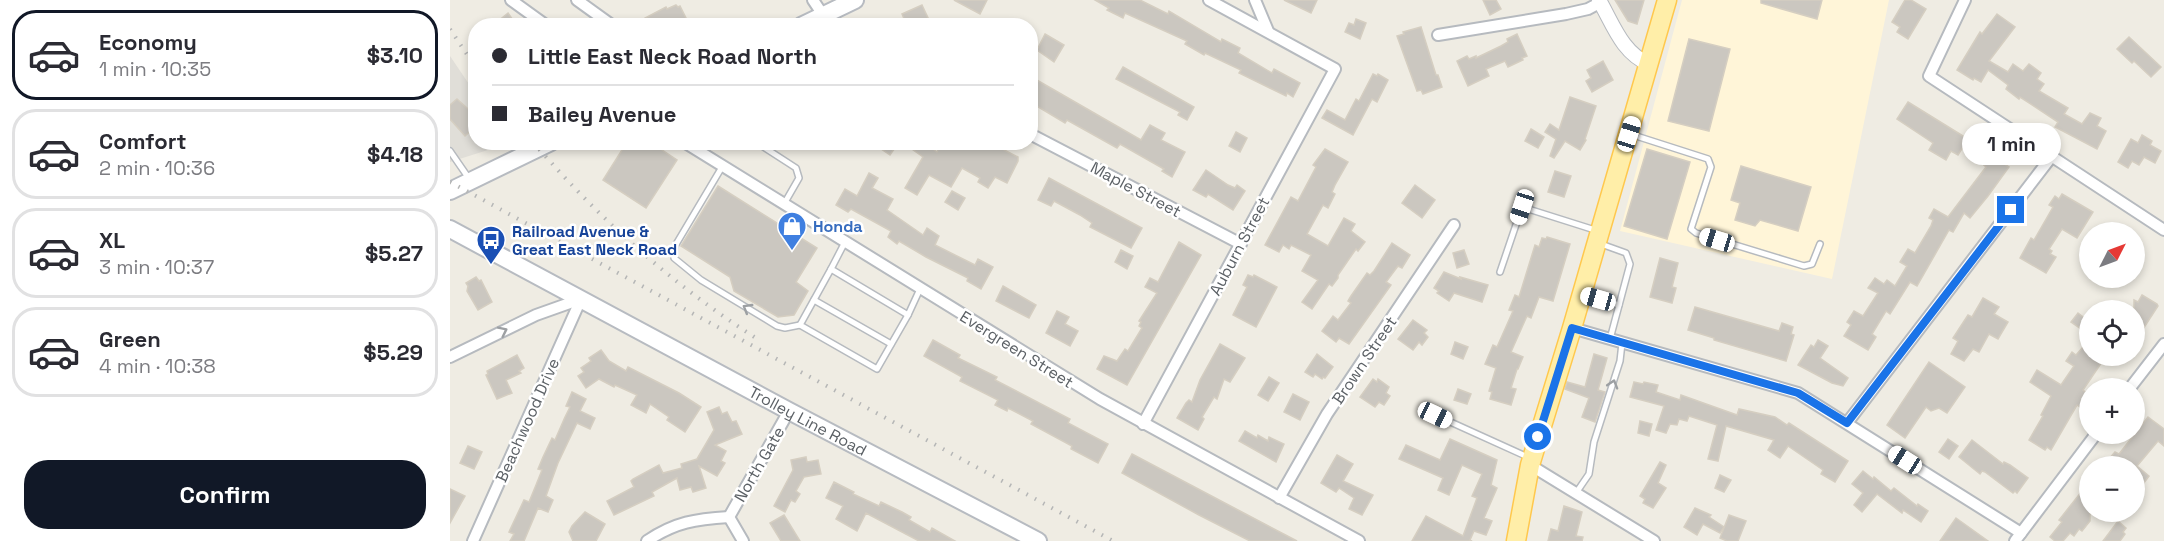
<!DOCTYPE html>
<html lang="en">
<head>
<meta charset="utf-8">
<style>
  body { margin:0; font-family:"Space Grotesk",sans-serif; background:#f7f7f7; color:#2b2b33; height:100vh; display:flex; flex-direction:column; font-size:22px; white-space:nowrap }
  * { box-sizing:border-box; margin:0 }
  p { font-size:20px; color:#7c7c81 }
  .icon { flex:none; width:33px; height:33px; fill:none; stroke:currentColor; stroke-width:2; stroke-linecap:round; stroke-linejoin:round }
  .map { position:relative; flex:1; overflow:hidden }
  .details { display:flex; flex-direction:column; background:#fff; width:450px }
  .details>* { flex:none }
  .banner { position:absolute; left:18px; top:18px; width:570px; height:132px; border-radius:24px; box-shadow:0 3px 9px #0003; display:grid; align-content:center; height:132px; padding:0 24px; background:#fff }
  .needle { width:39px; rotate:48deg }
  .tools { position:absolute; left:1629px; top:222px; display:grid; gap:12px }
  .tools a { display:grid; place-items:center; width:66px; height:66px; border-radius:50%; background:#fff; box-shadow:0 3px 9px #0003; font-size:30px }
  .end { position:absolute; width:27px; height:27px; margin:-14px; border:8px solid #1a73e8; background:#fff; box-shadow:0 0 0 3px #fff }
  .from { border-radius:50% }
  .bubble { position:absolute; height:42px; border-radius:21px; background:#fff; box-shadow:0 3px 9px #0003; font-size:20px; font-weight:700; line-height:42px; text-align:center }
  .car { position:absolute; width:18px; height:36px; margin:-18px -9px; border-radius:8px; box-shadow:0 0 4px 2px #0007; background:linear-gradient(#fff 24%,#345 0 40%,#fff 0 76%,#345 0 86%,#fff 0) }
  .banner b { display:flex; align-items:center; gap:21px; height:57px; font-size:22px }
  .banner b+b { border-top:2px solid #e1e1e2 }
  .banner i { width:15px; height:15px; background:#2b2b33 }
  ul { padding:10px 0 0; list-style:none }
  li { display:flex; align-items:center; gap:18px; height:90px; margin:0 12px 9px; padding:0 12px; border:3px solid #e1e1e2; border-radius:24px }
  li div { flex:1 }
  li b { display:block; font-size:22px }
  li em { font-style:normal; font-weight:700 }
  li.on { border-color:#111827 }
  li>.icon { width:54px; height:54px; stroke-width:1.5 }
  .button { display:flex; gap:12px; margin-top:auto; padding:12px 24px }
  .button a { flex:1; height:69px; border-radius:24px; background:#111827; color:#fff; font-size:24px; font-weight:700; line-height:69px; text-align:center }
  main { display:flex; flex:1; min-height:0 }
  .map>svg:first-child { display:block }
  .commercial { fill:#fff5d8 }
  .industrial { fill:#e0ded8 }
  .building { fill:#cbc7c0; stroke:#d5cec1; stroke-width:1.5 }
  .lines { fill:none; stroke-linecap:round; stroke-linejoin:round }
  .service-casing { stroke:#b6babf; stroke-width:8 }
  .minor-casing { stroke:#b6babf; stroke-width:14 }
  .tertiary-casing { stroke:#b6babf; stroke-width:16 }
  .secondary-casing { stroke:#b7bbc1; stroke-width:20 }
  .primary-casing { stroke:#ffc84d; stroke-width:21 }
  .service { stroke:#fff; stroke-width:5 }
  .minor { stroke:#fff; stroke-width:10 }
  .tertiary { stroke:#fff; stroke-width:14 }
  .secondary { stroke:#fff; stroke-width:16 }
  .primary { stroke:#ffeea8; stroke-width:18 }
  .rail { stroke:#b5b6b6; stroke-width:4; stroke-dasharray:1.5 8; stroke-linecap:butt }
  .oneway { stroke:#9da0a3 }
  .route { stroke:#1a73e8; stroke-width:8 }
  .labels { text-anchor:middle; stroke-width:5; stroke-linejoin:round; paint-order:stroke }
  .street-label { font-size:16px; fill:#5b6065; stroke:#fff }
  .shop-label { font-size:16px; font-weight:bold; fill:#366cbe; stroke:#fff; text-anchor:start }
  .transit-label { font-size:16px; font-weight:bold; fill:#164399; stroke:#fff; text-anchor:start }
</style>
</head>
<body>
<main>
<section class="details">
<ul>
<li class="on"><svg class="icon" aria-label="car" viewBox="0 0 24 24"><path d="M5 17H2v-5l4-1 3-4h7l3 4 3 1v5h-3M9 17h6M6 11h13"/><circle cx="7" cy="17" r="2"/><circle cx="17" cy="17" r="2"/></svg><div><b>Economy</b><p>1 min · 10:35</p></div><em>$3.10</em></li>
<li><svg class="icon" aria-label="car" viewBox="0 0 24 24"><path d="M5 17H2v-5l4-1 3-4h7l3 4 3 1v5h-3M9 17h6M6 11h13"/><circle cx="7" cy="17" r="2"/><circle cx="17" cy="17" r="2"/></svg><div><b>Comfort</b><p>2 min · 10:36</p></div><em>$4.18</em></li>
<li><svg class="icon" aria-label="car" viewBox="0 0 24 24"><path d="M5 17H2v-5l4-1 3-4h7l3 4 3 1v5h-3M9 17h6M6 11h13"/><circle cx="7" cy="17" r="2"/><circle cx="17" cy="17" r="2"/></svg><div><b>XL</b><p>3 min · 10:37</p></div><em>$5.27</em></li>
<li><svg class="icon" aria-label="car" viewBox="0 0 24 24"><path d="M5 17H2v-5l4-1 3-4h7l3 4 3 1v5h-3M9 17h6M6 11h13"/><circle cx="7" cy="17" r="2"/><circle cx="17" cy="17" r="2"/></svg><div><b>Green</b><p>4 min · 10:38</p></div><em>$5.29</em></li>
</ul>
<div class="button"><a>Confirm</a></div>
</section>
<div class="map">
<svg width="1714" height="541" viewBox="0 0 1714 541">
  <rect width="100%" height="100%" fill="#efece3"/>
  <polygon class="commercial" points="1232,0 1439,0 1382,279 1170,231"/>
  <polygon class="industrial" points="0,56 25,93 26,142 60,143 0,162"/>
  <g class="building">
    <polygon points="504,0 537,0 530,14"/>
    <polygon points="645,0 690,0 718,14 719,11 771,42 772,39 790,48 788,53 822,73 824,69 850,83 843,97 837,93 836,96 789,73 791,70 755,53 754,55 735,44 737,41 675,13 673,18 657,10 659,8"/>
    <polygon points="834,0 867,0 861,13"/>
    <polygon points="1033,0 1046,0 1051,9 1040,15"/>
    <polygon points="1165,0 1194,0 1187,24 1178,21"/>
    <polygon points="1311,0 1372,0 1367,19 1311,3"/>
    <polygon points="1455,0 1461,0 1476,9 1458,39 1447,32 1450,27 1442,22"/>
    <polygon points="226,5 228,7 230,6 240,26 199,26 195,18 216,7 217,9"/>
    <polygon points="472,5 479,20 466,26 457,26 452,14"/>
    <polygon points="58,13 67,26 42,26"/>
    <polygon points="1547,14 1565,27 1539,61 1558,72 1563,64 1573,71 1579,64 1591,73 1587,79 1594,84 1589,91 1618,108 1614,114 1632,124 1640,113 1651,118 1647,126 1656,131 1647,149 1605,127 1608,122 1570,97 1569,99 1556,89 1558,85 1538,70 1531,82 1524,78 1523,80 1507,70 1527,37 1530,32 1532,34"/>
    <polygon points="906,19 916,23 910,39 895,32 899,23 904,25"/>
    <polygon points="971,27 986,75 988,75 992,87 973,94 971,90 967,91 947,36 954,34 953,32"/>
    <polygon points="595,34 614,45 604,62 587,50"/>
    <polygon points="1067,34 1077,56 1072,58 1073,60 1058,67 1055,61 1036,69 1039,76 1018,86 1007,61 1017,56 1019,59 1026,56 1026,58 1051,46 1058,42 1057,39"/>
    <polygon points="1679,37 1711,67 1701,77 1684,61 1682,63 1667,49"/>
    <polygon points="1239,39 1280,49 1259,131 1218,121"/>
    <polygon points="1153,61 1163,80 1142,92 1136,81 1141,78 1137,70"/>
    <polygon points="673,67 744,107 737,120 728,115 730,112 666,79"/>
    <polygon points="923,74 927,76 928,74 938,80 927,102 922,99 903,135 872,118 877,110 895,120 906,99 909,101"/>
    <polygon points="585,79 691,140 700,125 715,133 711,140 735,152 722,177 712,171 714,169 670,144 667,148 617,120 615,123 580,102 580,86"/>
    <polygon points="1120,97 1146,106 1135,139 1136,140 1130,150 1115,141 1104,158 1100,156 1106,139 1095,132 1100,124 1109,130"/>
    <polygon points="7,99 26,116 26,126 15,136 0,119 0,105"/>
    <polygon points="1458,102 1518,139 1508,155 1501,151 1496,160 1479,150 1483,143 1447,119"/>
    <polygon points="1081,129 1094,137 1088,148 1075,141"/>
    <polygon points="786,132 797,138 790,152 779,146"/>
    <polygon points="1692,135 1702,141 1700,145 1711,151 1705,163 1694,157 1689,165 1682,161 1678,168 1668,162 1681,139 1688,143"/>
    <polygon points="177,142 200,142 227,160 196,208 153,180"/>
    <polygon points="421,142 449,142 440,155"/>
    <polygon points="452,142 473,142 487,152 492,142 539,142 568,157 568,161 557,183 545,177 538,188 528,182 530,178 512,168 501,187 479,175 467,195 455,188 473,157"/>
    <polygon points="875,149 898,162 885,185 882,192 885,194 878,208 873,205 857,234 878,246 894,218 905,224 901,231 915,242 908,251 906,249 888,275 888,278 882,286 879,284 862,309 852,302 868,280 852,271 861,255 841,245 839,249 833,245 829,252 815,245 841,197 848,201 866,167 863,165"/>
    <polygon points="1197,149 1240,162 1217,239 1174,226"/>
    <polygon points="1536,152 1559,167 1538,196 1520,218 1514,213 1503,232 1499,230 1467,286 1460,282 1440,314 1436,311 1422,334 1426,337 1418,350 1394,336 1401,325 1397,322 1404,311 1413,316 1428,293 1418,288 1425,278 1434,284 1437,280 1445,286 1457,266 1450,262 1458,249 1465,253 1481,226 1483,220 1479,218 1484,209 1498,217 1536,167 1529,161"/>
    <polygon points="1291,166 1361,187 1348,231 1310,220 1305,226 1285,220 1290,203 1281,200"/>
    <polygon points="756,170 778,185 785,188 787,185 795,191 783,210 758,194 756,197 743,190"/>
    <polygon points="1105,171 1121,176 1114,197 1098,192"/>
    <polygon points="419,173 428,178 422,188 443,199 437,210 473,235 477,228 489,236 485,245 525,265 528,259 543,267 531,289 517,281 518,278 476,257 449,241 447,244 438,237 441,231 401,209 398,212 386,205 395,189 407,196"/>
    <polygon points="599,178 692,228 681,248 640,227 642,223 630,215 604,201 601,206 588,200"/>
    <polygon points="965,185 985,200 972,218 952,203"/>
    <polygon points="268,186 367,248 346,282 358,291 344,315 328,317 284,291 280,277 231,246"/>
    <polygon points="502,191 515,198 508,210 495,202"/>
    <polygon points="1612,194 1643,212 1627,238 1612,229 1599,249 1602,251 1600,254 1606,257 1596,273 1570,258 1581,238 1584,240 1603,207 1599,205 1605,196 1609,199"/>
    <polygon points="1097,237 1120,244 1103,301 1089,297 1081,318 1077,316 1061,352 1073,357 1068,369 1067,369 1061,388 1066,389 1061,405 1040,399 1042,392 1039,391 1046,368 1035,364 1043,345 1047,347 1063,311 1059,310 1065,295 1069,297 1085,245 1089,247 1092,238 1096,239"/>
    <polygon points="729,242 751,255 677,385 647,369 654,356 667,361 675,349 678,351 692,328 689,326 691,322 689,321 707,293 695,287 700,278 708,282"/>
    <polygon points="942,243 960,255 952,268 948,266 936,282 941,285 899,344 889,338 886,342 872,331 883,316 888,320 901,303 898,301 901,296 917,273 920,275 924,271"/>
    <polygon points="671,250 683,256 677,269 665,262"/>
    <polygon points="1014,250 1019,264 1007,268 1003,253"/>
    <polygon points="1210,258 1228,263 1222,287 1226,288 1222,303 1200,297"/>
    <polygon points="994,272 1011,279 1010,277 1038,285 1032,302 1004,293 999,301 987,293 989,291 984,288"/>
    <polygon points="798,275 803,277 804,275 827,287 806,327 783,315 797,287 793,285"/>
    <polygon points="26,277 29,281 31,280 42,302 28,310 17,291 18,286 16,283"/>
    <polygon points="553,286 586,305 579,318 546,301"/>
    <polygon points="1692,295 1707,304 1708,306 1684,343 1684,300 1688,302"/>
    <polygon points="1533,298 1549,307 1544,314 1558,322 1548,339 1539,334 1529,352 1523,349 1514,361 1501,354 1508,341 1503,338 1518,315 1522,317"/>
    <polygon points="1245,307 1329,331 1332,323 1343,327 1341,334 1344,335 1336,361 1264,340 1264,338 1238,330"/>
    <polygon points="607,311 619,317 615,324 628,331 620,346 596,333"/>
    <polygon points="1628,313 1640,322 1640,335 1621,322"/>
    <polygon points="963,320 977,330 974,333 978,337 972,345 969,342 963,350 948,339"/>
    <polygon points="1640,339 1640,356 1656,356 1633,390 1639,395 1630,407 1627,405 1601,450 1597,447 1595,450 1579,440 1593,416 1591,415 1601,396 1580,382 1587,370 1611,385 1624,366 1616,361 1622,352 1626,355"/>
    <polygon points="483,340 510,355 508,358 547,377 545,380 620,419 618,423 658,444 648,463 621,449 622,446 581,424 583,421 558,408 557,411 545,405 548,400 510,381 512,377 474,356"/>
    <polygon points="1368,340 1378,346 1370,358 1398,378 1393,386 1382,383 1348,365 1361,345 1364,347"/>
    <polygon points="1005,342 1018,347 1013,359 1001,354"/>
    <polygon points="770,344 795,358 780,382 774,379 767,399 764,397 752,417 754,419 748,430 727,418 736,403 739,400 742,402 750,380"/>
    <polygon points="151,350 159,361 176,371 178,367 229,393 251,407 235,432 217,420 219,417 200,404 196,413 181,405 187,395 165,385 164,387 149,379 136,388 128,376 134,372 131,368 141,361 139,358"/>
    <polygon points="867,354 883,367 875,378 873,377 872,379 865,374 863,377 855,372"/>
    <polygon points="1144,354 1157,358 1148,390 1155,392 1145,422 1132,417 1139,398 1115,389 1117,382 1135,387"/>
    <polygon points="67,355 74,368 69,371 71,373 56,380 62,393 47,399 36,375 38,374 37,371"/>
    <polygon points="1479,362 1515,387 1497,413 1489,408 1481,411 1476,407 1455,438 1437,425"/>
    <polygon points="819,377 829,383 818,401 808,395"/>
    <polygon points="923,379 927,382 928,379 939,387 936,393 940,396 934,405 929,402 925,407 910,397"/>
    <polygon points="1184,382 1193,384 1194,382 1208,385 1206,392 1230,400 1231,395 1287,415 1289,409 1325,417 1337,425 1339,423 1398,461 1385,482 1371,474 1373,470 1338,446 1330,458 1318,450 1324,440 1276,426 1268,461 1258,459 1267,425 1239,416 1237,421 1229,419 1227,425 1220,424 1216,433 1206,430 1214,406 1180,397"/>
    <polygon points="1008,389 1021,394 1017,404 1004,400"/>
    <polygon points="122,392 136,399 130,411 145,418 140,429 127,423 108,463 96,496 103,500 98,512 88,508 74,541 60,541 64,534 59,532 74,500 79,502 86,485 92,470 88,469 93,457 102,438 105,440 115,417 120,407 116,406"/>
    <polygon points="843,394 859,402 850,420 834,412"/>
    <polygon points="269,407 272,414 277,412 282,422 286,421 292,434 265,445 276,451 271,461 275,463 267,476 249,466 256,488 243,492 241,487 230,490 227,478 202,492 204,496 164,515 157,501 184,487 181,481 183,479 209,465 213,473 232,468 231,464 247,459 264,430 257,412"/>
    <polygon points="1698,417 1714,429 1714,446 1708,441 1687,466 1699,476 1684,496 1684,466 1668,466 1659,459 1665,452 1669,454"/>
    <polygon points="1190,421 1202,424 1199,436 1188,433"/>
    <polygon points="795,431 807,438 808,435 818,441 819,437 834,444 826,462 789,441"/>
    <polygon points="1000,439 1047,460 1041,485 1047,488 1034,518 1042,521 1036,535 1024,531 1020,540 1022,541 962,541 976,516 1013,536 1027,498 1022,496 1032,474 1012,465 999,495 988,490 993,478 949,459 956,445 990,460"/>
    <polygon points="1498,439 1508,446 1499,459 1489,452"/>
    <polygon points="1522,440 1553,464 1554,462 1560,465 1578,478 1567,493 1565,491 1563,493 1535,472 1532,471 1530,474 1509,457"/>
    <polygon points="18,446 32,452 24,469 10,463"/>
    <polygon points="682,454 788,510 847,541 800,541 749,515 672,473"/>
    <polygon points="887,455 903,464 893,481 923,495 912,515 899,509 904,498 889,488 886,492 871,483"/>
    <polygon points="356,457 357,462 368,460 371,474 354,477 346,491 350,494 345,502 341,500 335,512 324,506 343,470 341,460"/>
    <polygon points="1210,462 1216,465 1208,483 1216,488 1203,508 1193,503 1195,499 1190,496"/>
    <polygon points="1413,471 1423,479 1424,477 1441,491 1444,488 1467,506 1468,504 1478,511 1471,522 1453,510 1452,513 1427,494 1412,512 1404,505 1413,493 1402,484"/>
    <polygon points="1270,475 1281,480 1274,492 1265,488"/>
    <polygon points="1640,481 1640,521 1632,531 1629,529 1624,536 1620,533 1613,541 1605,541 1600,537 1612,522 1609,520"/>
    <polygon points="384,482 404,492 403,494 429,506 431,502 452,512 461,517 459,520 480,532 482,528 505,541 469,541 416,513 407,531 386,519 393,506 376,498"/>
    <polygon points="0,489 15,496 0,523"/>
    <polygon points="1114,506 1132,512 1126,536 1133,537 1132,541 1098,541 1101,529 1108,531"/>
    <polygon points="1245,508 1261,515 1259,517 1274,527 1270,533 1253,524 1247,535 1234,527"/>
    <polygon points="135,512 155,524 146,541 123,541 119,532 122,526"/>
    <polygon points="334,515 350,541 331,541 320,523"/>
    <polygon points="1279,515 1296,521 1288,541 1277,541 1270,538"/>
    <polygon points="1506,518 1538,541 1490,541"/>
    <polygon points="1668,521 1676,528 1673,532 1675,534 1670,541 1653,541"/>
  </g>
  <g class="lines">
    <g class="service-casing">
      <g id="service">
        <polyline points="1180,134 1258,159 1261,167 1241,229 1246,233 1354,266 1362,264 1370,244"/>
        <polyline points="306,142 346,168 349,178 334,204"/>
        <polyline points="0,151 20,180"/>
        <polyline points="272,167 225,246 224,258 251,280 327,326 335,328 350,325"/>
        <polyline points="395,242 381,269 458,315 470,289"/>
        <polyline points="1151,244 1176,253 1180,264 1160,339"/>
        <polyline points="381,269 350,325 427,369 458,315"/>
        <polyline points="1050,272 1072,207 1148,231"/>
        <polyline points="1136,295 1169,305"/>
        <polyline points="364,300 441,344"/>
        <polyline points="985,415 1080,458"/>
        <polyline points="1126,493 1139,474 1144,442 1170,361 1172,343"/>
      </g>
    </g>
    <g class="minor-casing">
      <g id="minor">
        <polyline points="61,0 97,26"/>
        <polyline points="127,0 163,26"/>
        <polyline points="363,0 373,15 385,26"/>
        <polyline points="805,0 818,31"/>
        <polyline points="1515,0 1479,76 1714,230"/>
        <polyline points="988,35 1116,14 1138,9 1151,2"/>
        <polyline points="580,134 791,244"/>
        <polyline points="234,142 650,399 909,541"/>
        <polyline points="1122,328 1348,393 1571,533"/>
        <polyline points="0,357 86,315 131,299"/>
        <polyline points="1680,388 1714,344"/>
        <polyline points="1397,423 1602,156"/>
        <polyline points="693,424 885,69 759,0"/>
        <polyline points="1080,465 1204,541"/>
        <polyline points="829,498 877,414 1004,225"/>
        <polyline points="279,517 339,411"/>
        <polyline points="279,517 293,541"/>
        <polyline points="23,541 131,299"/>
        <path d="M197 541C225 522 246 519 279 517"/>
        <polyline points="1565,541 1646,434"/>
      </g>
    </g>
    <g class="tertiary-casing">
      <path id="tertiary" d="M1149 0C1163 24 1172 53 1199 64"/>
    </g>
    <g class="secondary-casing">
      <g id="secondary">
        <polyline points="351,26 405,0"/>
        <polyline points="0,191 101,142"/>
        <path id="s1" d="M0 229 339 411 588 541"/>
      </g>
    </g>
    <g class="primary-casing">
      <polyline id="primary" points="1066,541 1080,465 1122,328 1217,0"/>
    </g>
    <use href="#service" class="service"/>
    <use href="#minor" class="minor"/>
    <use href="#tertiary" class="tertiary"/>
    <use href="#secondary" class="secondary"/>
    <use href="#primary" class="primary"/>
    <g class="rail">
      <polyline points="0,29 26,68"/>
      <path d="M83 142C149 219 224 286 309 340"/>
      <polyline points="0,182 663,541"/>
    </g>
  </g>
  <defs><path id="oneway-chevron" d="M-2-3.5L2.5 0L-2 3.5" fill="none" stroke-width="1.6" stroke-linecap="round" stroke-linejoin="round" transform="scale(1.5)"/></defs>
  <g class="oneway">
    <use href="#oneway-chevron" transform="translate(297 308) rotate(-149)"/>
    <use href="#oneway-chevron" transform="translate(53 331) rotate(-26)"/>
    <use href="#oneway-chevron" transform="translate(1163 384) rotate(-73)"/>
  </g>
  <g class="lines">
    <polyline class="route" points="1088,437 1122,328 1348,393 1397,423 1561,210"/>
  </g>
  <defs>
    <g id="shop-pin" transform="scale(1.5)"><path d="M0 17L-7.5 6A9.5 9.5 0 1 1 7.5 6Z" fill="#3f7fe0" stroke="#fff"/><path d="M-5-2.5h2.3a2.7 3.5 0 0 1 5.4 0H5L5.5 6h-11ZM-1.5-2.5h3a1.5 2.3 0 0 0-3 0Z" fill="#fff"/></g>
    <g id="bus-pin" transform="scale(1.5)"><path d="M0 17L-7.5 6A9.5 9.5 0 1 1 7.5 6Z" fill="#1a4fb4" stroke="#fff"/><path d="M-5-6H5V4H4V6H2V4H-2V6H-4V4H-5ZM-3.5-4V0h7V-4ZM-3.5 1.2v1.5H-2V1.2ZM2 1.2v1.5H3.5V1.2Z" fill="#fff"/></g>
  </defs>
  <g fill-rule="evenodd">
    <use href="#shop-pin" x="342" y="226"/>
    <use href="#bus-pin" x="41" y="240"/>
  </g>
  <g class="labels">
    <g class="street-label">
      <text transform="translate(686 189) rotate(28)" y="6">Maple Street</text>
      <text transform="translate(789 246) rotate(-62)" y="6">Auburn Street</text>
      <text transform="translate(567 349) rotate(32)" y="6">Evergreen Street</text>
      <text transform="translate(914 360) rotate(-56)" y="6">Brown Street</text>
      <text transform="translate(77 420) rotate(-66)" y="6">Beachwood Drive</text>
      <text dy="6" stroke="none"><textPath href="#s1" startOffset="406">Trolley Line Road</textPath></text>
      <text transform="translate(309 464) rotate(-60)" y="6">North Gate</text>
    </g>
    <g class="shop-label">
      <text x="363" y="232">Honda</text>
    </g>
    <g class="transit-label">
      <text x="62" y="237">Railroad Avenue &amp;<tspan x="62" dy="18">Great East Neck Road</tspan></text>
    </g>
  </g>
</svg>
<div class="tools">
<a><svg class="needle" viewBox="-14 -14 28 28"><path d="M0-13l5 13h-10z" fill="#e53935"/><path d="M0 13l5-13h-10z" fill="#7c7c81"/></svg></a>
<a><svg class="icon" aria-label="locate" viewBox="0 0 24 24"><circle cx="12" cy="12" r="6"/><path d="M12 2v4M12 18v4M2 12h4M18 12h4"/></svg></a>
<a>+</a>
<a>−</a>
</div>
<i class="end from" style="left:1088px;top:437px"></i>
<i class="end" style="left:1561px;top:210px"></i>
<div class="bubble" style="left:1512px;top:123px;width:99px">1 min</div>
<i class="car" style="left:1179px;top:134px;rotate:17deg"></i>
<i class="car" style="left:1072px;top:207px;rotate:198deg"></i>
<i class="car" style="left:1267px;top:240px;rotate:287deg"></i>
<i class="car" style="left:1148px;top:299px;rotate:286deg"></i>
<i class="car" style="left:985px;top:415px;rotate:115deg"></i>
<i class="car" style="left:1455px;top:460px;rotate:302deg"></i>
<div class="banner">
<b><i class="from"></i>Little East Neck Road North</b>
<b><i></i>Bailey Avenue</b>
</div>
</div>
</main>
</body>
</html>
